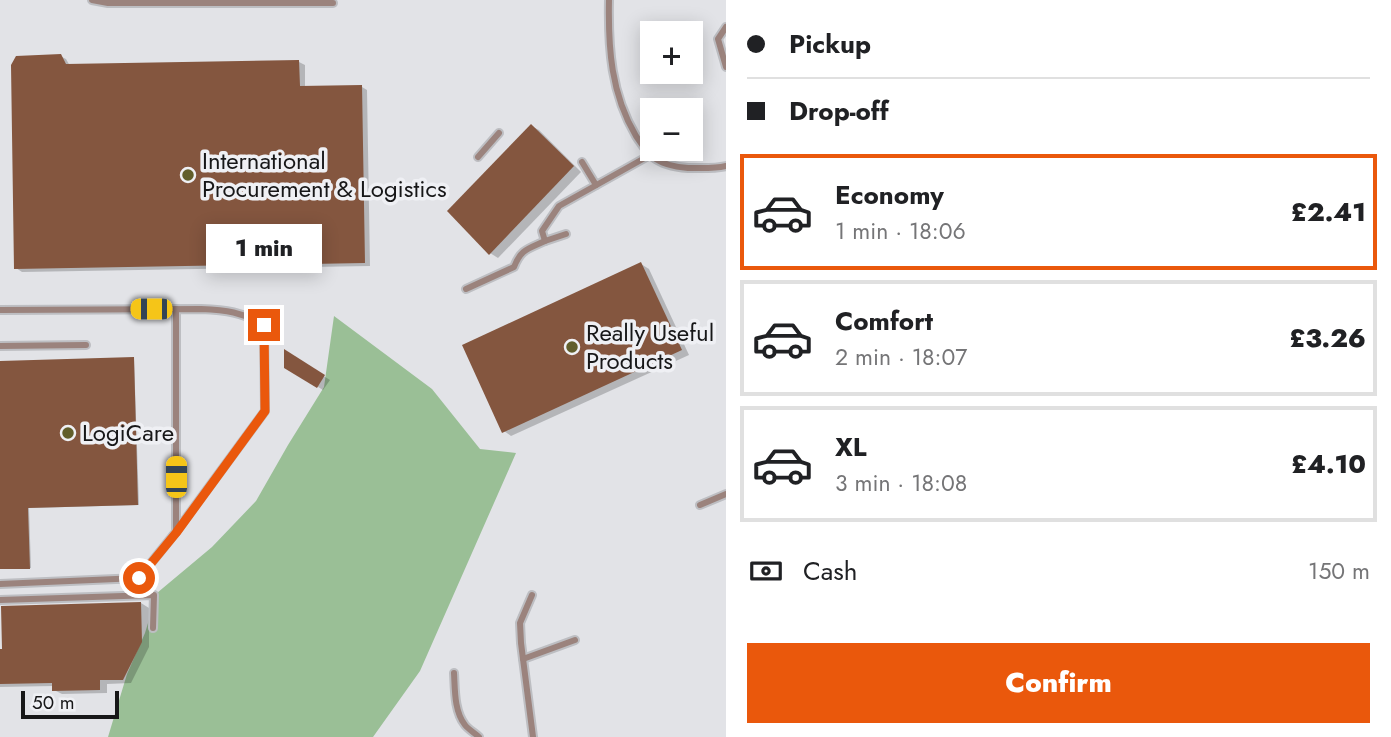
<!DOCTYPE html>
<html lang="en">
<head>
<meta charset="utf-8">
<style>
  body { margin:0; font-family:Jost,sans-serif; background:#f6f6f6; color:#202124; height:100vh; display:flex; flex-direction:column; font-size:26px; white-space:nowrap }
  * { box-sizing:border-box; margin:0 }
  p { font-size:23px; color:#757577 }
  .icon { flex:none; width:38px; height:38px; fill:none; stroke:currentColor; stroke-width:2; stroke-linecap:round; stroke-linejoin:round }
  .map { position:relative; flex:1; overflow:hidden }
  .drawer { display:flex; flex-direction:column; background:#fff; width:665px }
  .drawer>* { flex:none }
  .guide { display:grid; align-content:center; height:154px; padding:0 21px; background:#fff }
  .tools { position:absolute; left:640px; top:21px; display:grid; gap:14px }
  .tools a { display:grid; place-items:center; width:63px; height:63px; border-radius:0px; background:#fff; box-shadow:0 4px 18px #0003; font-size:35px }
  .scale { position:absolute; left:21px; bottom:18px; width:98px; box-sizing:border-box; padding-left:7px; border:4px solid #171718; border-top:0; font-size:19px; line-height:24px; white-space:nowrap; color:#171718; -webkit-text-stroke:5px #eff0f4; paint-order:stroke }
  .end { position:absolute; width:32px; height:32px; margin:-16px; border:9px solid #ea580c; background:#fff; box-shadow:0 0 0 4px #fff }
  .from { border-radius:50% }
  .bubble { position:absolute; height:49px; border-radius:0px; background:#fff; box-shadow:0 4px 18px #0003; font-size:23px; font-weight:800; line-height:49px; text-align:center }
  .car { position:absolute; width:21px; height:42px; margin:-21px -10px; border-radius:9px; box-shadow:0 0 5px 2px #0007; background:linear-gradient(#f5c518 24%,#345 0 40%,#f5c518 0 76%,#345 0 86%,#f5c518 0) }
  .guide b { display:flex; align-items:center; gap:24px; height:66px; font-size:26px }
  .guide b+b { border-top:2px solid #e0e0e0 }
  .guide i { width:18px; height:18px; background:#202124 }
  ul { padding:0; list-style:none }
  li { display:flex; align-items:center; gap:21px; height:116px; margin:0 14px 10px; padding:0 7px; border:4px solid #e0e0e0; border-radius:0px }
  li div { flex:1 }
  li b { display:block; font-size:26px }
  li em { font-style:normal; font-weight:800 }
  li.on { border-color:#ea580c }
  li>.icon { width:63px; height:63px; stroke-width:1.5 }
  .pay { display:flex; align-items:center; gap:18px; height:77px; padding:0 21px; font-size:26px }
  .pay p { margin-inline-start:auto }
  .action { display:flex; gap:14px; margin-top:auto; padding:14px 21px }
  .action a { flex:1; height:80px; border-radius:0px; background:#ea580c; color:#fff; font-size:28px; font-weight:800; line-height:80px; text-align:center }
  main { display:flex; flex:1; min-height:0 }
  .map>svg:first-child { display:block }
  .green { fill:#9abf96 }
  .shadow { fill:#0003 }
  .building { fill:#84563f }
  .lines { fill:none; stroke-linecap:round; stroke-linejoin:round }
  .lane-casing { stroke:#bdbec2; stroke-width:10 }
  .lane { stroke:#9b837d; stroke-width:6 }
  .route { stroke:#ea580c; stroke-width:9 }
  .poi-dot { fill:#615e2b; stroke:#eff0f4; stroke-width:2.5 }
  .labels { text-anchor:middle; stroke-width:7; stroke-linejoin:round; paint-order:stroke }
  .poi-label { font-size:24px; fill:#171718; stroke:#eff0f4; text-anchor:start }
</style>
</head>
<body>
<main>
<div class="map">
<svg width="726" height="737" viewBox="0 0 726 737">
  <rect width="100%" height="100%" fill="#e2e3e7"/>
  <polygon class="green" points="334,316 432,389 480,449 516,453 420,671 373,737 108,737 127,674 145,633 157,593 212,547 256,501 288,445 324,387"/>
  <g class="shadow">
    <polygon points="60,56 66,59 70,66 299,62 305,65 305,88 362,87 367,90 370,266 22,272 16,268"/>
    <polygon points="531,126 539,130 581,172 498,258 490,253"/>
    <polygon points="641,264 649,269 689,355 511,436 504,431"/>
    <polygon points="285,352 330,380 323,390 286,367"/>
    <polygon points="134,359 139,505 29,508 31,568 0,569 0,363"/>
    <polygon points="141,603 149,608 149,647 131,683 107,684 107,693 62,694 54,690 54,686 0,687 0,651"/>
  </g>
  <g class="building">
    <polygon points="61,54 66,64 299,60 300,86 362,85 365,263 14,269 11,65 16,56"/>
    <polygon points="531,124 574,166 489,255 447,211"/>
    <polygon points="641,262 682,350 502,433 462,345"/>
    <polygon points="284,349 325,375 317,388 284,368"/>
    <polygon points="134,357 138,505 28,508 30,569 0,569 0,361"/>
    <polygon points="141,602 142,642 123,680 100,680 100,690 52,691 52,683 0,684 0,649 2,649 1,606"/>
  </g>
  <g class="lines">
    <g class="lane-casing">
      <g id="lane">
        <polyline points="92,0 108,3 333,3"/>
        <path d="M609 0C608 48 611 94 636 136 641 143 646 152 653 157 663 165 676 167 688 168 701 168 714 169 726 166"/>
        <polyline points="726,27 718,39 726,67"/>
        <polyline points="478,157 499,133"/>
        <polyline points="582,162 596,185"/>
        <polyline points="566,234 545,241 542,231 559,206 650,155"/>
        <path d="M466 289 514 267C521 249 528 249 545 241"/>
        <path d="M0 310 201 309C226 310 242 312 264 325L265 411 176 532"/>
        <polyline points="0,346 86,345"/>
        <polyline points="700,505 726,494"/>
        <polyline points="0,584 139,578 176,532 176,309"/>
        <polyline points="532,595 520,623 521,643 533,737"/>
        <polyline points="0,600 154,595 153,628"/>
        <polyline points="523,659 575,640"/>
        <path d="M454 673C455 689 454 711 465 725 469 730 475 733 479 737"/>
      </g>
    </g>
    <use href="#lane" class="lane"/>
  </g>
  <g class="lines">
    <polyline class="route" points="139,578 176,533 265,411 264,325"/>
  </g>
  <g class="poi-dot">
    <circle cx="188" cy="175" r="7"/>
    <circle cx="572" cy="347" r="7"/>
    <circle cx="68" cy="433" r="7"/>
  </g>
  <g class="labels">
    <g class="poi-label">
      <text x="202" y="169">International<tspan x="202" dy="28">Procurement &amp; Logistics</tspan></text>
      <text x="586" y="341">Really Useful<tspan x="586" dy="28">Products</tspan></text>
      <text x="82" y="441">LogiCare</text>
    </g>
  </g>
</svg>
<div class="tools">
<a>+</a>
<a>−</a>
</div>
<div class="scale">50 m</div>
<i class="end from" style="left:139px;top:578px"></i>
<i class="end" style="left:264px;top:325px"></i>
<div class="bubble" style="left:206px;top:224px;width:116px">1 min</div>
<i class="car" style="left:151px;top:309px;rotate:270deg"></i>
<i class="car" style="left:176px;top:477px;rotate:0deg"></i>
</div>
<section class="drawer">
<div class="guide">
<b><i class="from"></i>Pickup</b>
<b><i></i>Drop-off</b>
</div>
<ul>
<li class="on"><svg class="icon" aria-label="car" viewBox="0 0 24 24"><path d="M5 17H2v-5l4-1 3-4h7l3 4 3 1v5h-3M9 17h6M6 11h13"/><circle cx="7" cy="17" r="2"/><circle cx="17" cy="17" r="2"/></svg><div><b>Economy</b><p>1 min · 18:06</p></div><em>£2.41</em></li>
<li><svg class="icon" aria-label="car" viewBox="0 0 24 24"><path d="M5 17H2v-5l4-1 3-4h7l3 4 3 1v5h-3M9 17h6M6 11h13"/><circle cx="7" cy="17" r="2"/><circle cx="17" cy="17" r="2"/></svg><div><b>Comfort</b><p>2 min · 18:07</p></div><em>£3.26</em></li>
<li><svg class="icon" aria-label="car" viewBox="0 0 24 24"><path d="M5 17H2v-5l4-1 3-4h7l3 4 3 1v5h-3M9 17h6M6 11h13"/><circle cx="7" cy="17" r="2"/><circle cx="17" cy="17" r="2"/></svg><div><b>XL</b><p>3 min · 18:08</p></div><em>£4.10</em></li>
</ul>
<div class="pay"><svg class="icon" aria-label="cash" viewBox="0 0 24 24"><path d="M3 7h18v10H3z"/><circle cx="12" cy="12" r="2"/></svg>Cash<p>150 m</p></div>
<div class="action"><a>Confirm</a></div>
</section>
</main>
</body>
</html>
